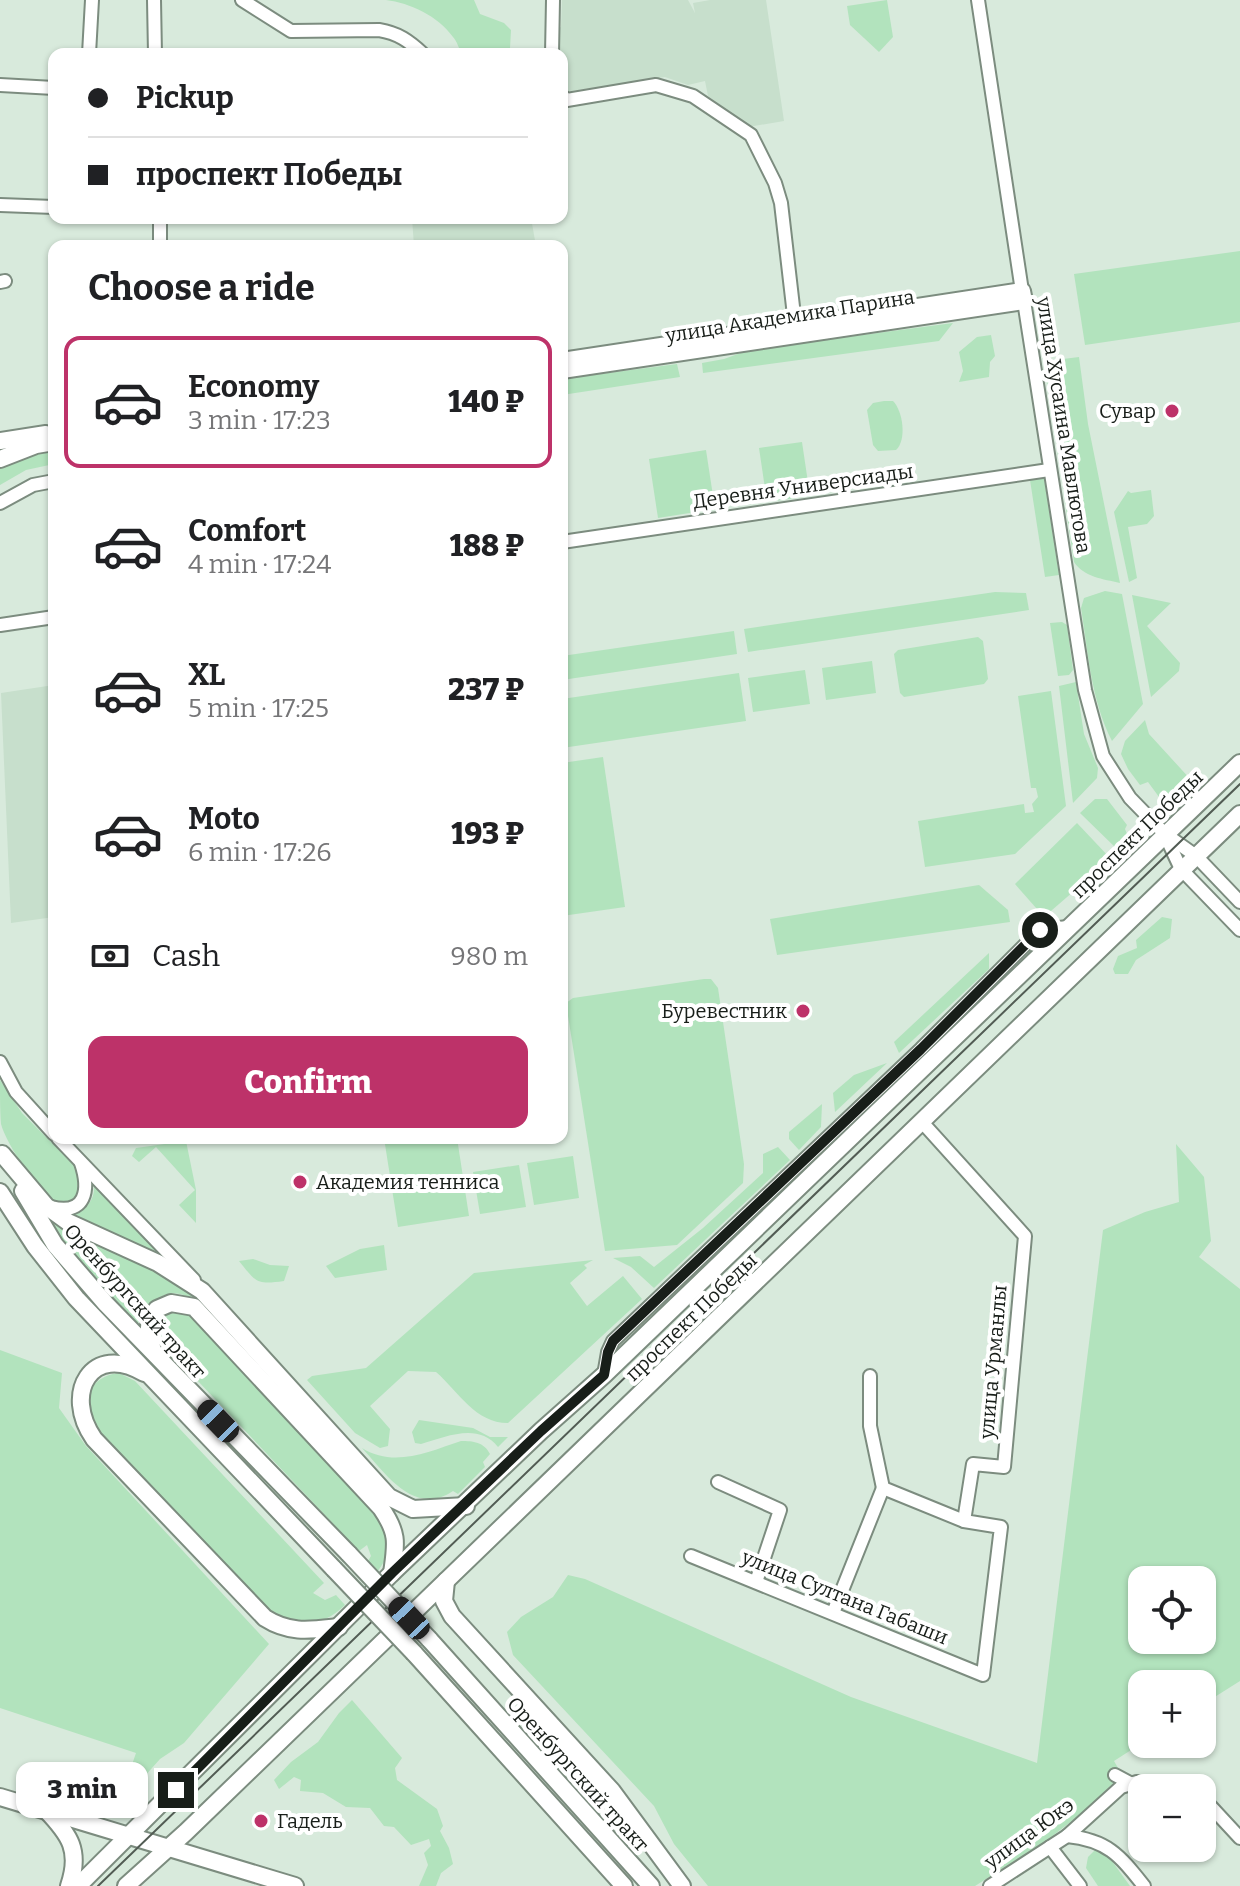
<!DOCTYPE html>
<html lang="en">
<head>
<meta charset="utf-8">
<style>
  body { margin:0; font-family:Bitter,serif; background:#f2f2f2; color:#202124; height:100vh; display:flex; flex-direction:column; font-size:30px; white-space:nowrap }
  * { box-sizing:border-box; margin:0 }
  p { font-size:26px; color:#757577 }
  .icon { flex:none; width:44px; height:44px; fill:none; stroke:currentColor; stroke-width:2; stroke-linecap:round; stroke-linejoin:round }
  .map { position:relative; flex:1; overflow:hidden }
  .sheet { position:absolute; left:48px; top:240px; width:520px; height:904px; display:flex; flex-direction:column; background:#fff; border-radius:16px; box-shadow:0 2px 6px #0004 }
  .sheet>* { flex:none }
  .top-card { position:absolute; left:48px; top:48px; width:520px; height:176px; border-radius:16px; box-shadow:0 2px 6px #0004; display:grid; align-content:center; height:176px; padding:0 40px; background:#fff }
  .controls { position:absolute; left:1128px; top:1566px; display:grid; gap:16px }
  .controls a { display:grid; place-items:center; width:88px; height:88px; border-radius:16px; background:#fff; box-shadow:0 2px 6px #0004; font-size:40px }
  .end { position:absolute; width:36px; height:36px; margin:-18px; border:10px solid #181e19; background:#fff; box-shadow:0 0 0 4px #fff }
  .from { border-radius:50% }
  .bubble { position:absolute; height:56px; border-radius:16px; background:#fff; box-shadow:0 2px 6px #0004; font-size:26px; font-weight:800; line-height:56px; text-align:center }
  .car { position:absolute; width:24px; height:48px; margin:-24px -12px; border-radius:10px; box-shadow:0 0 6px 2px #0007; background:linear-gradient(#222 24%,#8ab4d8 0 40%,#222 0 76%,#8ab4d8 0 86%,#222 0) }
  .top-card b { display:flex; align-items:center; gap:28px; height:76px; font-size:30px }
  .top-card b+b { border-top:2px solid #e0e0e0 }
  .top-card i { width:20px; height:20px; background:#202124 }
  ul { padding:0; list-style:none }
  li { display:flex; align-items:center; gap:24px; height:132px; margin:0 16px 12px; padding:0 24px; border:4px solid transparent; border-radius:16px }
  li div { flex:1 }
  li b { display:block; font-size:30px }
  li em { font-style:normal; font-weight:800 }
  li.selected { border-color:#bd3269 }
  li>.icon { width:72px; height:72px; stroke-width:1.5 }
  h2 { padding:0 40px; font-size:36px; line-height:96px }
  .pay { display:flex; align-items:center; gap:20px; height:88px; padding:0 40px; font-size:30px }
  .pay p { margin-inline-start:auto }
  .action { display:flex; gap:16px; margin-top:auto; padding:16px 40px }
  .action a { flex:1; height:92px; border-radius:16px; background:#bd3269; color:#fff; font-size:32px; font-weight:800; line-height:92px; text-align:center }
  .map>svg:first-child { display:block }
  .built { fill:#c7dfcc }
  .green { fill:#b2e3bd; fill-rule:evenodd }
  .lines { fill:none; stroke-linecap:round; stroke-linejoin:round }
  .minor-casing { stroke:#7c8c7f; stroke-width:16 }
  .major-casing { stroke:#7c8c7f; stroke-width:20 }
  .minor { stroke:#fff; stroke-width:12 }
  .major { stroke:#fff; stroke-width:16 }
  .tram { stroke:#525c54; stroke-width:2 }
  .major-bridge-casing { stroke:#7c8c7f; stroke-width:20; stroke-linecap:butt }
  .major-bridge { stroke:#fff; stroke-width:16 }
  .route { stroke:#181e19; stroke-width:10 }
  .poi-dot { fill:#bd3269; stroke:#fff; stroke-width:3 }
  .labels { text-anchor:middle; stroke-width:8; stroke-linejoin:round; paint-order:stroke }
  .street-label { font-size:20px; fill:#181e19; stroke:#fff }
  .poi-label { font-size:20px; fill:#181e19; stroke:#fff; text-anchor:end }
</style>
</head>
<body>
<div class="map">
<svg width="1240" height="1886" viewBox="0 0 1240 1886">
  <rect width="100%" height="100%" fill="#d8eadc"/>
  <g class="built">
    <polygon points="562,0 688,0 695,13 693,3 710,0 766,0 784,121 748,127 708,96 705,81 688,85 665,77 565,92 562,89 562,54 558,54 557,28 561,27"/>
    <polygon points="412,218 531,218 536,246 414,246"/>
    <polygon points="54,685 54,917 11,923 1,693"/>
  </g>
  <g class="green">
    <path d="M386 0H474L480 14 504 23 511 30 510 48 505 54H462C459 49 457 41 453 37 438 16 410 3 386 0Z"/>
    <polygon points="887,0 893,37 879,52 850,25 847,6"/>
    <polygon points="1240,251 1240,322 1085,345 1074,274"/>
    <polygon points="953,323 939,341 703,373 702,363 724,359 749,350"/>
    <polygon points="991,335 995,356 990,362 989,377 959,382 963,371 959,352 977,337"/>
    <path d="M1079 357 1088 424 1120 583C1103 579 1084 577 1074 562L1045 368 1055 360Z"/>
    <polygon points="677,364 680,377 562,395 562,379"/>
    <path d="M884 401H893C903 411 907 440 896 450L878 451 873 445 867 410 873 403Z"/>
    <polygon points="802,442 810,496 767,502 759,448"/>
    <polygon points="54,448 54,464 26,470 0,485 0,468 15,458"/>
    <polygon points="706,450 715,509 658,518 649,459"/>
    <polygon points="1044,478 1059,575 1045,577 1030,480"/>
    <polygon points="1151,490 1154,516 1147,524 1128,527 1137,578 1129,582 1114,512 1128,491 1131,493"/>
    <path d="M1105 591 1122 594 1143 704 1112 741C1091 700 1088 652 1081 608L1084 598Z"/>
    <polygon points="995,592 1026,593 1029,610 748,652 744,629"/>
    <polygon points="1132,595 1171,603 1147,626 1180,663 1179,671 1151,697"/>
    <polygon points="1062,622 1067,625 1073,670 1069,675 1058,676 1050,623"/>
    <polygon points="734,631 737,654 562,680 562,656"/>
    <polygon points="978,637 983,641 988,679 984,684 904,697 900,693 894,654 898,650"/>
    <polygon points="872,661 876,693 826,700 822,668"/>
    <polygon points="805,670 810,704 753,712 748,678"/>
    <polygon points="739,673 746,721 562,748 562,699"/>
    <polygon points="1076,682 1084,734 1098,768 1097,778 1073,803 1059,686"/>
    <polygon points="1051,691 1066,806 1015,854 925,867 918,821 1024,804 1025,813 1034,812 1032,804 1038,797 1036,788 1031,788 1018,696"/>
    <polygon points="1145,720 1149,734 1192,781 1171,800 1162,801 1148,782 1140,785 1128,769 1121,754 1125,741"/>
    <polygon points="603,757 625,907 562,916 562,763"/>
    <polygon points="1095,799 1107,799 1127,825 1125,829 1129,839 1118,850 1080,813"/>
    <polygon points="1077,823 1111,859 1044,917 1015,884"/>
    <polygon points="979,885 1008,910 1010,922 777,955 770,919"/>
    <polygon points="1162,917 1172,919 1170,938 1136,960 1128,974 1115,974 1113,969 1118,956 1137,948 1136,940"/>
    <polygon points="989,953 989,969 899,1053 894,1042"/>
    <polygon points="704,979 711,979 718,988 744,1164 743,1183 677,1245 605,1251 566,1003 573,998"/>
    <polygon points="887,1063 835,1112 833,1093 854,1075"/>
    <path d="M0 1080 22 1113 79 1170 83 1180 77 1201 58 1205C39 1192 7 1146 1 1124 0 1111 0 1094 0 1080Z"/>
    <polygon points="822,1104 821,1127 799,1150 789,1139 789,1132"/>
    <polygon points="384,1138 457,1138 469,1216 398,1227"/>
    <polygon points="186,1141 196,1190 196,1223 179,1205 195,1190 156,1147 139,1162 132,1156 136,1148"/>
    <path d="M1176 1144 1204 1177 1211 1241 1199 1257 1240 1289V1681L1202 1705V1684H1142V1743L1114 1761 1122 1775 1082 1813 1046 1841 975 1886H708L674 1844 654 1806 513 1655 507 1632 521 1617 553 1597 568 1575 585 1579 851 1697 1037 1763 1103 1230 1145 1212 1179 1202ZM1142 1580H1202V1640H1142Z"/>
    <polygon points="778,1147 790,1160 654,1288 631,1267 613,1258 640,1256 654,1267 703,1228 763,1173 763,1154"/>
    <polygon points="573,1156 579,1198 534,1205 527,1163"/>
    <polygon points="519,1165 526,1207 480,1214 473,1172"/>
    <path d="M92 1178 170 1265 70 1217C87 1210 99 1197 92 1178Z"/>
    <path d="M31 1199 185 1285 214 1316 212 1318C184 1284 158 1284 137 1325L80 1264Z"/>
    <polygon points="384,1245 387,1270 335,1278 326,1266 360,1249"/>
    <path d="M253 1259 270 1265 289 1266 284 1281C256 1285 256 1282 239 1261Z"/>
    <path d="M593 1260 584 1265 587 1268 570 1283 587 1306 623 1276 642 1299 508 1423C475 1423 459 1392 436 1372L408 1371 370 1406 390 1429 388 1446 380 1448 355 1433 307 1380 312 1376 366 1368 474 1273Z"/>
    <polygon points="186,1309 390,1526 387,1557 378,1571 368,1561 371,1556 367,1545 359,1551 159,1340 156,1328 162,1313"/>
    <polygon points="0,1350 62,1373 59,1408 86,1446 269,1644 184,1743 160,1759 128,1795 121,1797 136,1753 0,1708"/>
    <path d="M119 1373 135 1381 324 1583 313 1593 325 1600 336 1595 345 1605C321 1629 293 1628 267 1609L96 1428C78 1404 89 1376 119 1373Z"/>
    <path d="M419 1420 473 1428 490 1437H508L498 1447C478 1422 446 1437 421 1444L415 1443 412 1432Z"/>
    <path d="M461 1441C473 1441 484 1442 490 1454L483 1462 485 1467 458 1494 453 1491C414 1517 386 1474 362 1448 394 1468 428 1452 461 1441Z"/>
    <polygon points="352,1700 402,1758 395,1768 397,1780 437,1809 443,1826 440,1831 449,1848 453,1864 441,1873 436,1886 419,1886 428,1865 424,1853 431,1846 429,1839 411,1845 394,1827 384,1826 370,1808 346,1807 323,1793 300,1791 301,1780 294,1777 279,1789 274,1780 291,1762 318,1742 339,1713"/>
    <polygon points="1096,1849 1109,1857 1130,1886 1098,1886 1086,1868 1088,1857"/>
  </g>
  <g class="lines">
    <g class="minor-casing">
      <g id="minor">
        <polyline points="154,0 155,54"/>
        <path d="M242 0 291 31 379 30C398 33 409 41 423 54"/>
        <polyline points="978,0 1022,291"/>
        <polyline points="89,54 92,0"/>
        <polyline points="552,54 553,0"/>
        <polyline points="0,85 54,88"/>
        <polyline points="562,96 567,100 656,85 693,96 751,135 775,183 781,203 795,324"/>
        <polyline points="0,205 54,207"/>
        <polyline points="160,218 160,246"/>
        <polyline points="0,282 5,281"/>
        <polyline points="1024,301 1085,690 1103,756 1130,798 1165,834 1196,856 1240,902"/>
        <polyline points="0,503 33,485 54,481"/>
        <polyline points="562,542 1049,470"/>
        <polyline points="0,625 54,617"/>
        <polyline points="1166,837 1181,869 1240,930"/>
        <polyline points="0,1062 16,1092 54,1134"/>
        <polyline points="58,1138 194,1280"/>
        <path d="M51 1207C86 1216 90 1190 81 1163"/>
        <polyline points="604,1375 608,1352 613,1341 921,1049 1040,930 1068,927"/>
        <polyline points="870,1376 870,1426 883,1488 964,1521"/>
        <polyline points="718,1482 780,1510 756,1582"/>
        <polyline points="691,1556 983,1675 1001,1527 964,1521 973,1464 1004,1467 1025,1236 922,1122"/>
        <polyline points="833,1613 883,1488"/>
        <polyline points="1115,1775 1130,1783"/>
        <polyline points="1202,1797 1240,1838"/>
        <path d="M1067 1836C1108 1840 1120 1856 1144 1886"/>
        <polyline points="1050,1847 1080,1886"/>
        <polyline points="990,1886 1067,1836 1121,1787 1137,1782 1164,1788"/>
      </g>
    </g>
    <g class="major-casing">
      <g id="major">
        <polyline points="562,361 1022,291 1024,301 562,370"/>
        <polyline points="0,441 46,434"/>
        <polyline points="0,459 36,445 54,442"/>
        <polyline points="2,1154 46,1206 68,1222 158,1263 202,1291 389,1497 413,1509 466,1506"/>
        <polyline points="23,1191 55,1245 106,1304 349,1554"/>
        <polyline points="0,1192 35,1246 76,1298 334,1569"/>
        <path d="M154 1352C147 1337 146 1322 157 1309L171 1303 194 1307 381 1508C399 1534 396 1544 392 1573"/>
        <path d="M144 1373C92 1342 62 1393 94 1439L265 1618C290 1634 311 1630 339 1627"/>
        <polyline points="446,1581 444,1601 452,1616 612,1791 682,1886"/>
        <polyline points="429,1639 651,1886"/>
        <polyline points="414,1653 624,1886"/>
        <polyline points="0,1797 295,1886"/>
        <path d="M46 1810C70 1835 81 1851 69 1886"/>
        <polyline points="78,1886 392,1573 541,1431 604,1375 1240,763"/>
        <polyline points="126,1886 186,1832 1240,814"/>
      </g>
    </g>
    <use href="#minor" class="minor"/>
    <use href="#major" class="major"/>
    <polyline class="tram" points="98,1886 1240,784"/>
    <g class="major-bridge-casing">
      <g id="major-bridge">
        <polyline points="349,1554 429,1639"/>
        <polyline points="334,1569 414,1653"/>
      </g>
    </g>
    <use href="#major-bridge" class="major-bridge"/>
  </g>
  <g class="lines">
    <polyline class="route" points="176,1790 392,1573 541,1431 604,1375 608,1352 613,1341 921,1049 1040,930"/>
  </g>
  <g class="poi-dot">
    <circle cx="1172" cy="411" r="8"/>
    <circle cx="803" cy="1011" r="8"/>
    <circle cx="300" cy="1182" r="8"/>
    <circle cx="261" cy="1821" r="8"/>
  </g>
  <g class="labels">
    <g class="street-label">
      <text transform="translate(790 316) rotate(-9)" y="7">улица Академика Парина</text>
      <text transform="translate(1064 425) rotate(81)" y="7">улица Хусаина Мавлютова</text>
      <text transform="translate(803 486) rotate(-8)" y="7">Деревня Универсиады</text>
      <text transform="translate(1137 834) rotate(-44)" y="7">проспект Победы</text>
      <text transform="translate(135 1301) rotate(48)" y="7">Оренбургский тракт</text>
      <text transform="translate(691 1317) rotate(-44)" y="7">проспект Победы</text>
      <text transform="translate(993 1362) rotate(-85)" y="7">улица Урманлы</text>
      <text transform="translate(845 1597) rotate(22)" y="7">улица Султана Габаши</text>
      <text transform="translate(578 1774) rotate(48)" y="7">Оренбургский тракт</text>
      <text transform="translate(1029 1833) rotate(-36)" y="7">улица Юкэ</text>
    </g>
    <g class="poi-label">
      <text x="1156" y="418">Сувар</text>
      <text x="787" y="1018">Буревестник</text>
      <text x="316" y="1189" text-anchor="start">Академия тенниса</text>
      <text x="277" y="1828" text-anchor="start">Гадель</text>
    </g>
  </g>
</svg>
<div class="controls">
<a><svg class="icon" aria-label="locate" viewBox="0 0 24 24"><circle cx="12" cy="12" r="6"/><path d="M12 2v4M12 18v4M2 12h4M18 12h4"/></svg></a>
<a>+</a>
<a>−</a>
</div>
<i class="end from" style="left:1040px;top:930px"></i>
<i class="end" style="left:176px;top:1790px"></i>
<div class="bubble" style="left:16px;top:1762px;width:132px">3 min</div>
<i class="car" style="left:218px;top:1421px;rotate:316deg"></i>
<i class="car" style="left:409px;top:1618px;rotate:317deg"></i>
<div class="top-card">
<b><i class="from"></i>Pickup</b>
<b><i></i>проспект Победы</b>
</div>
<section class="sheet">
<h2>Choose a ride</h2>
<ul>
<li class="selected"><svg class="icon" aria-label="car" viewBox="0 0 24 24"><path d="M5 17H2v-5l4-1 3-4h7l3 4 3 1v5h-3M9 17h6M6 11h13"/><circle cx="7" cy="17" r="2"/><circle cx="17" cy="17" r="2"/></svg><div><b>Economy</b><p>3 min · 17:23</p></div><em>140 ₽</em></li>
<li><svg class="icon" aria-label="car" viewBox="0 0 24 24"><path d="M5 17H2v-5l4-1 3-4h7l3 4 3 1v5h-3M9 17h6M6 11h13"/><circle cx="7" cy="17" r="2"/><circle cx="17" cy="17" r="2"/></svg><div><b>Comfort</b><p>4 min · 17:24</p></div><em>188 ₽</em></li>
<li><svg class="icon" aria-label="car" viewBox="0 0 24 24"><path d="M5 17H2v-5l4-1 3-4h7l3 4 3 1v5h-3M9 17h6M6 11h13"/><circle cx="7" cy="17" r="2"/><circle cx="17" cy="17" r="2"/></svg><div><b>XL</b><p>5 min · 17:25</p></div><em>237 ₽</em></li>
<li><svg class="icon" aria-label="car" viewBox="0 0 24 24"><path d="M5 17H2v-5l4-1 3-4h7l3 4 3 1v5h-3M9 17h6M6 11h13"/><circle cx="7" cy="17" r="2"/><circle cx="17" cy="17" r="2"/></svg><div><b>Moto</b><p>6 min · 17:26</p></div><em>193 ₽</em></li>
</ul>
<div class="pay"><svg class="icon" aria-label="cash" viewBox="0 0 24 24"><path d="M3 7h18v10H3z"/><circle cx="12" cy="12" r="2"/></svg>Cash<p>980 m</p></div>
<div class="action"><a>Confirm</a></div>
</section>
</div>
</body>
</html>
